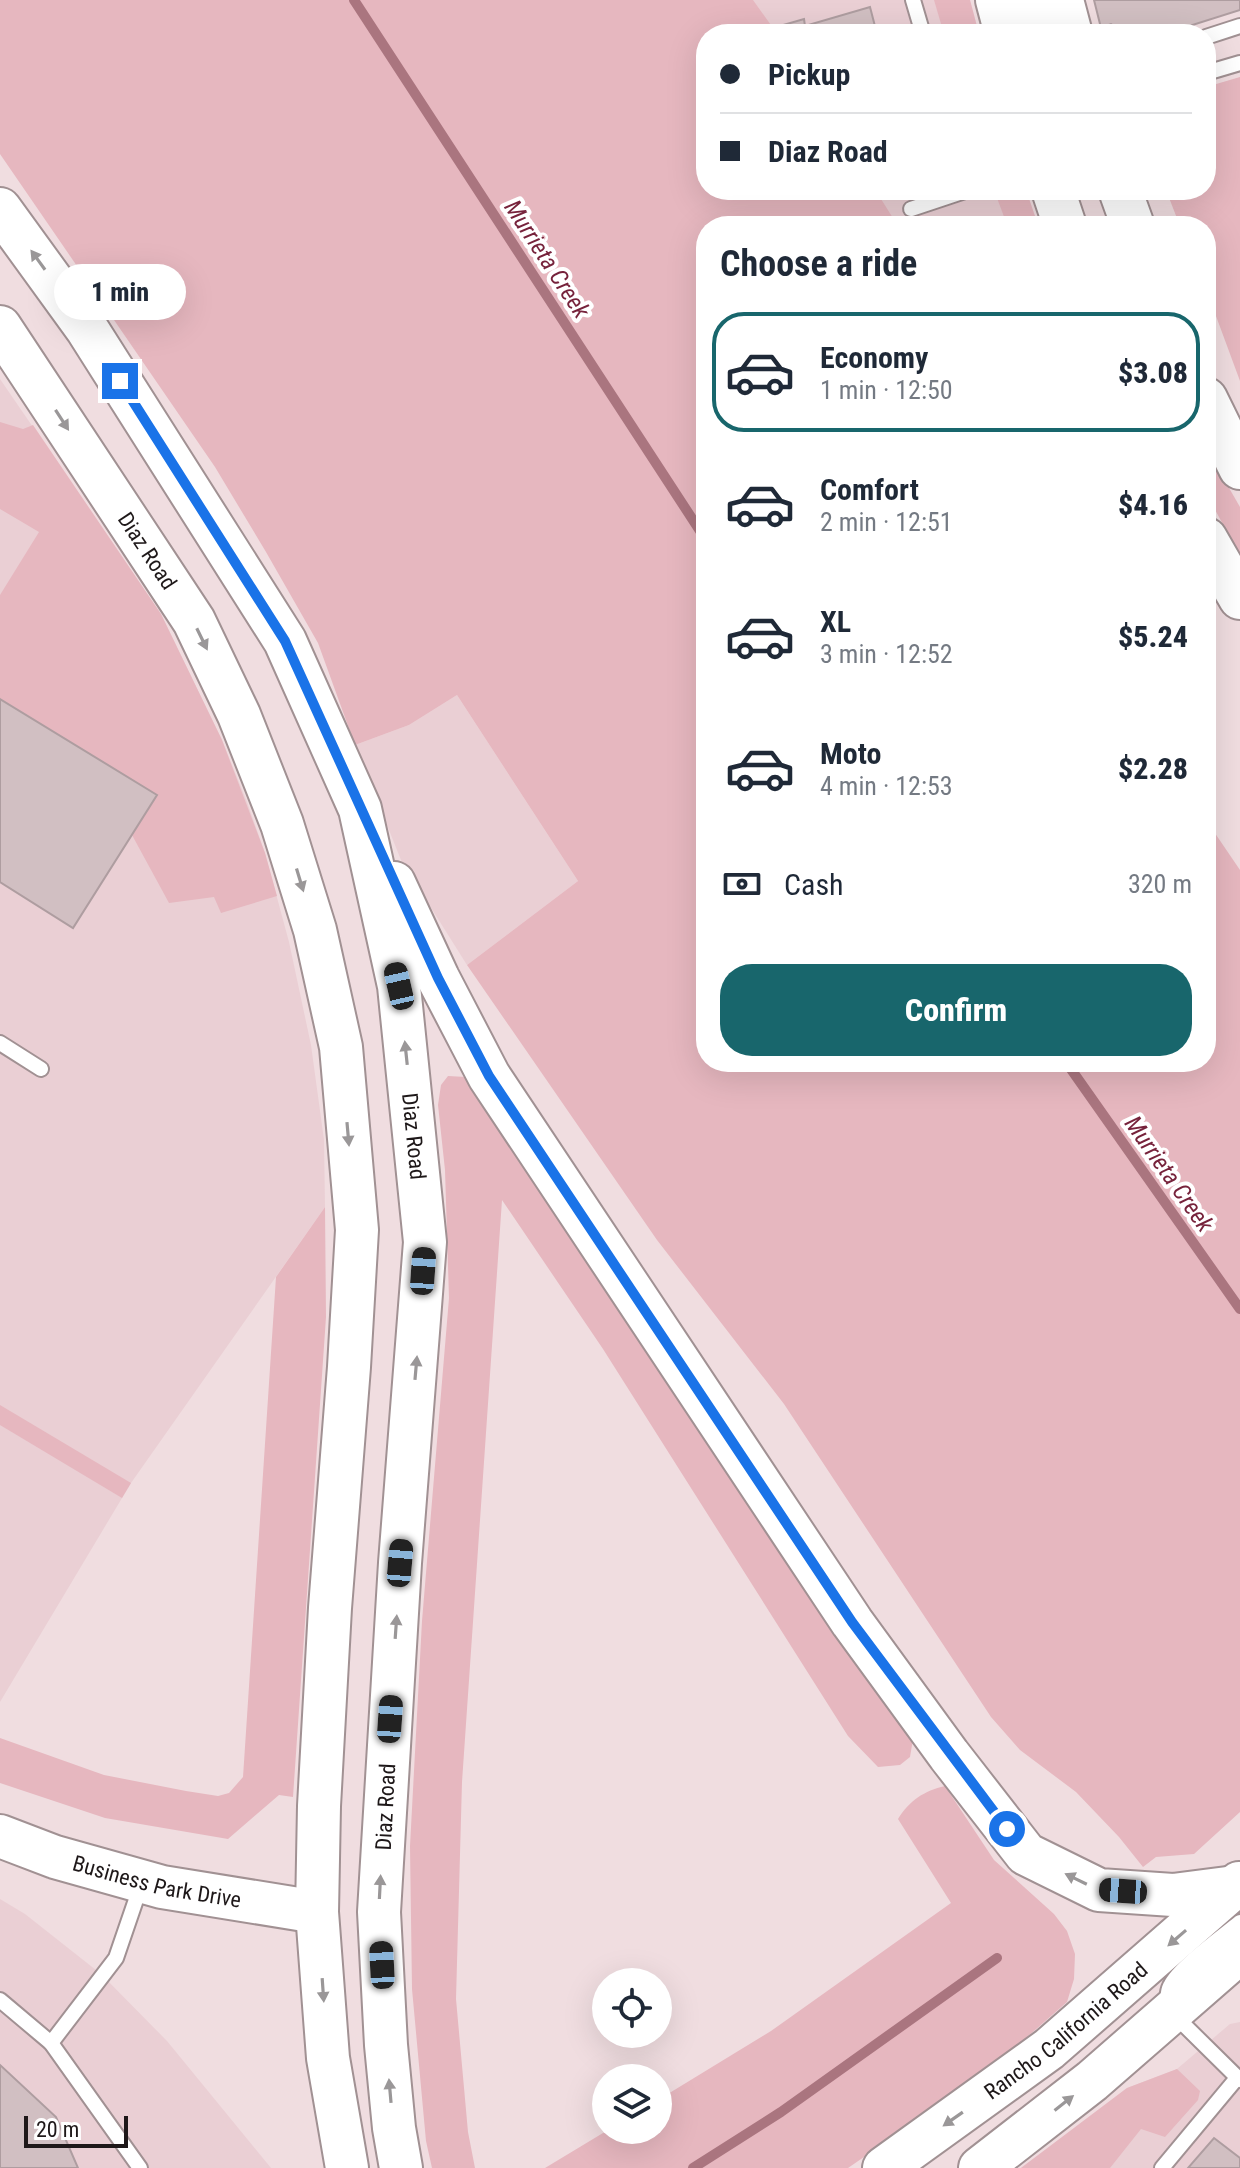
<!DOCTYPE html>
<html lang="en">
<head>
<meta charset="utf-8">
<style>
  body { margin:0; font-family:"Roboto Condensed",sans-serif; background:#f6f6f7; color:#1f2937; height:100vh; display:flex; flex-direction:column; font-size:30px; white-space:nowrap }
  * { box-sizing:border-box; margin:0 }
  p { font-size:26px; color:#747a83 }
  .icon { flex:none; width:44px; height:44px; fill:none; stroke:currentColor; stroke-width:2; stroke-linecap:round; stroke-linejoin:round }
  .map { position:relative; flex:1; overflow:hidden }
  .details { position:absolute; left:696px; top:216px; width:520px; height:856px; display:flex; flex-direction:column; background:#fff; border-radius:32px; box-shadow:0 8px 32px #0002 }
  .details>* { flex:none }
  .hud { position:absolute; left:696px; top:24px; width:520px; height:176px; border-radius:32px; box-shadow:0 8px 32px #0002; display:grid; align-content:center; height:176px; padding:0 24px; background:#fff }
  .buttons { position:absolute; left:592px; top:1968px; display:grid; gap:16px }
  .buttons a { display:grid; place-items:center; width:80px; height:80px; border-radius:50%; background:#fff; box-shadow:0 8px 32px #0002; font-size:40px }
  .scale { position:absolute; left:24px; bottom:20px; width:104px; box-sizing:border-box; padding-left:8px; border:4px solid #1e1819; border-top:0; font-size:22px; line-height:28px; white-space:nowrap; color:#1e1819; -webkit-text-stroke:6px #fff; paint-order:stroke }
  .end { position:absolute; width:36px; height:36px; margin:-18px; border:10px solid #1a73e8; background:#fff; box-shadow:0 0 0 4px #fff }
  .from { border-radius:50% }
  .bubble { position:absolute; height:56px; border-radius:28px; background:#fff; box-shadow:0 8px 32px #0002; font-size:26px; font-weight:800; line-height:56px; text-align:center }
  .car { position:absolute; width:24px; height:48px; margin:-24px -12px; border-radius:10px; box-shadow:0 0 6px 2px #0007; background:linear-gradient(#222 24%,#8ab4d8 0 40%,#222 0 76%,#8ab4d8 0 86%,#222 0) }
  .hud b { display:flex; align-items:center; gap:28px; height:76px; font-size:30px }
  .hud b+b { border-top:2px solid #e0e1e3 }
  .hud i { width:20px; height:20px; background:#1f2937 }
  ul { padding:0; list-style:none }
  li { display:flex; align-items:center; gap:24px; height:120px; margin:0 16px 12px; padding:0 8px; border:4px solid transparent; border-radius:32px }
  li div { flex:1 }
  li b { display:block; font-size:30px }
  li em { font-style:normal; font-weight:800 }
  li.active { border-color:#18666c }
  li>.icon { width:72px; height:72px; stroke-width:1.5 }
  h2 { padding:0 24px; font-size:36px; line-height:96px }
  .pay { display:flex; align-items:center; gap:20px; height:88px; padding:0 24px; font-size:30px }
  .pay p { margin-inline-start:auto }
  .button { display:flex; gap:16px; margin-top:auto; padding:16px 24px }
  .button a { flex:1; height:92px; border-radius:32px; background:#18666c; color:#fff; font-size:32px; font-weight:800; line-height:92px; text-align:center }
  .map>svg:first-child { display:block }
  .built { fill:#eacfd4 }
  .green { fill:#e6b7bf }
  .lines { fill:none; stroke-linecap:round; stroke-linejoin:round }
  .stream { stroke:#aa757f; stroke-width:10 }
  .building { fill:#d1bfc2; stroke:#ae9da0; stroke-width:2 }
  .lane-casing { stroke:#a19193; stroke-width:18 }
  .secondary-casing { stroke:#a19193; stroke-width:46 }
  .lane { stroke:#fff; stroke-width:14 }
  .secondary { stroke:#fff; stroke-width:42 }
  .oneway { fill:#9a9798 }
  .route { stroke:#1a73e8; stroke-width:10 }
  .labels { text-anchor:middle; stroke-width:8; stroke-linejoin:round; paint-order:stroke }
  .street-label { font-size:22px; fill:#1e1819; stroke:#fff }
  .water-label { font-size:24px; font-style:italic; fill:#76223b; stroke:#fff }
</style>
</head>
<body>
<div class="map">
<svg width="1240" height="2168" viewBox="0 0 1240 2168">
  <rect width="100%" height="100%" fill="#f0dde0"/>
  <g class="built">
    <polygon points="715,0 970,0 979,34 734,34"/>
    <polygon points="833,190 1026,190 1037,222 1024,226 855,226"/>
    <polygon points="0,379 161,614 222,740 247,802 265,853 289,942 311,1045 324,1140 325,1207 131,1483 0,1702"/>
    <polygon points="457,695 578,881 467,965 401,860 355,745 409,725"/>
    <polygon points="0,1899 25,1914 101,1974 167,2041 271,2168 0,2168"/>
    <polygon points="1240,2022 1240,2168 1021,2168 1127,2088 1177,2069 1230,2024"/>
  </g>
  <g class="green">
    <polygon points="0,0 753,0 773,28 760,32 760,34 706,34 706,190 864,190 867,194 880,190 910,190 881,199 898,226 706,226 706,1062 1206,1062 1206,820 1240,870 1240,1812 1194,1854 1156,1857 1143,1867 1119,1837 1076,1792 1020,1750 991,1717 784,1404 657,1240 467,965 578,881 457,695 409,725 355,745 318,643 266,552 215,467 0,154"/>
    <polygon points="934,0 970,0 979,34 944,34"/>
    <polygon points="1240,77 1240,381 1206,289 1206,226 1180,226 1166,190 1206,190 1206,87"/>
    <polygon points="994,190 1026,190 1037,222 1024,226 996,226 1006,222"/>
    <polygon points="0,422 23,429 33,425 161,614 222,740 265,853 277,896 221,913 214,897 169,903 132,835 156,795 0,699 0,595 39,532 0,509"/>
    <polygon points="1206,448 1240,507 1240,556 1206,493"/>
    <polygon points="448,1076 466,1077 492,1113 913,1739 910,1757 900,1765 878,1767 848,1736 603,1349 502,1200 462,1782 456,1999 468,2132 475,2168 432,2168 426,2141 412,1989 410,1846 422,1621 449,1298 445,1170 438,1105 441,1085"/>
    <polygon points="325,1207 326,1317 293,1797 279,1795 228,1839 105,1818 0,1783 0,1738 104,1775 186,1791 218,1796 229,1793 243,1777 276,1277"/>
    <polygon points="0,1405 131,1483 122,1498 0,1425"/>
    <path d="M945 1786 994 1860 1054 1914 1067 1931 1075 1954 1074 1979 1067 2002 1018 2045 944 2102 848 2168H545L608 2130H658V2100L771 2031 951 1903 898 1819C910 1800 924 1791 945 1786Z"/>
    <polygon points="1177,2069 1200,2091 1198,2100 1165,2137 1141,2129 1110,2168 1021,2168 1127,2088"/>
  </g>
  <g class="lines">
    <g class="stream">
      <polyline points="354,0 706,540"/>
      <polyline points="1066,1062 1240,1309"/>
      <polyline points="693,2168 781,2112 997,1958"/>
    </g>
  </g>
  <g class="building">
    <polygon points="1094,0 1240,0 1240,10 1164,34 1148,34 1148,31 1126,34 1111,24 1101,28"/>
    <polygon points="870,7 877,34 759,32 804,19 805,26"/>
    <polygon points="0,699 157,795 73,928 0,882"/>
    <polygon points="0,2065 56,2117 78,2168 0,2168"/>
    <polygon points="1214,2138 1240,2158 1240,2168 1188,2168"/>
  </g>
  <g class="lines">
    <g class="lane-casing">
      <g id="lane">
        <polyline points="913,0 923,34"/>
        <polyline points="1206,37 1240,26"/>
        <polyline points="1206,73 1240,63"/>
        <polyline points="911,209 968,190"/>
        <polyline points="0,1043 41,1069"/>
        <path d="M1240 1922C1223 1936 1178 1968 1170 1986 1166 1994 1168 2003 1170 2011L1240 2080"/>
        <polyline points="0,2000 51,2043 140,2168"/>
        <polyline points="51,2043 116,1958 141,1885"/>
        <polyline points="1162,2168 1237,2078"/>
      </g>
    </g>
    <g class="secondary-casing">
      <g id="secondary">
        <polyline points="997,0 1006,34"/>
        <polyline points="1029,0 1037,34"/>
        <polyline points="1062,0 1071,34"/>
        <polyline points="1053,190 1065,226"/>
        <polyline points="1120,190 1133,226"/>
        <path id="s1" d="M0 209 87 329 285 641 360 809 399 986 425 1242 400 1563 379 1912 386 2045 394 2128 401 2168"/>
        <path id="s2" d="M0 327 194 621 239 715 282 824 315 930 341 1047 357 1230 349 1367 330 1608 319 1806 317 1912 328 2058 347 2168"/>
        <polyline points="1206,399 1240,468"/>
        <polyline points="1206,539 1240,598"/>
        <polyline points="394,883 438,978 489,1076 852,1622 949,1755 1026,1854 1099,1890 1173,1895 1235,1887"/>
        <path id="s3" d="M0 1836 55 1857 162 1887 317 1912"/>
        <path id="s4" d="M884 2168 1049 2049 1239 1883"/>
        <polyline points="980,2168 1092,2081 1240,1952"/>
      </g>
    </g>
    <use href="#lane" class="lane"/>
    <use href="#secondary" class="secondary"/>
  </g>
  <defs><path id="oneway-solid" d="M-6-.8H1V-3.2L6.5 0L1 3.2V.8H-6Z" transform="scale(2)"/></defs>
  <g class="oneway">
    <use href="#oneway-solid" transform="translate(38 260) rotate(-126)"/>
    <use href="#oneway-solid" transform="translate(62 420) rotate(57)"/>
    <use href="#oneway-solid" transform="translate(202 639) rotate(64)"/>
    <use href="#oneway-solid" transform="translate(300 880) rotate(73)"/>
    <use href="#oneway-solid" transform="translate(406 1053) rotate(-96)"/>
    <use href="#oneway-solid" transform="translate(348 1134) rotate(85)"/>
    <use href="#oneway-solid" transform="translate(416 1368) rotate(-85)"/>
    <use href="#oneway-solid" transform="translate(396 1627) rotate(-86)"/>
    <use href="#oneway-solid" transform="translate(1076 1879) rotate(-154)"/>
    <use href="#oneway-solid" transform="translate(380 1887) rotate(-87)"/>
    <use href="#oneway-solid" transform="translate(1177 1938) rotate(139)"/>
    <use href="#oneway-solid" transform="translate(323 1990) rotate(86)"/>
    <use href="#oneway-solid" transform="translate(390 2091) rotate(-95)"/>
    <use href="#oneway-solid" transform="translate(1064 2103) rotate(-38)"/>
    <use href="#oneway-solid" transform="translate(953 2119) rotate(145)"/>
  </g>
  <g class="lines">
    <polyline class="route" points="120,381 285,641 438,978 489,1076 852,1622 1007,1829"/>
  </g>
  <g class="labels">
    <g class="street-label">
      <text dy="8" stroke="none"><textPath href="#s2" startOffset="268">Diaz Road</textPath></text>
      <text dy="8" stroke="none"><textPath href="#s1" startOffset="1034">Diaz Road</textPath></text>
      <text transform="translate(385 1807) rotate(-87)" y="8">Diaz Road</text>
      <text dy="8" stroke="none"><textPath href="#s3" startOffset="164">Business Park Drive</textPath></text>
      <text dy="8" stroke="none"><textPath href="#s4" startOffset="228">Rancho California Road</textPath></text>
    </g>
    <g class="water-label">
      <text transform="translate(547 259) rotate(57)" y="8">Murrieta Creek</text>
      <text transform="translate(1169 1174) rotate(55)" y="8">Murrieta Creek</text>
    </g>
  </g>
</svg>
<div class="buttons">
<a><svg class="icon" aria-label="locate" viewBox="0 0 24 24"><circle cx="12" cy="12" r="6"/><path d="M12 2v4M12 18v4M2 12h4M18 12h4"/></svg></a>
<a><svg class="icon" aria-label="layers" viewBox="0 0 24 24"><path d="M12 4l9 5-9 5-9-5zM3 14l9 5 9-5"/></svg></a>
</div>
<div class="scale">20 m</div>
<i class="end from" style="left:1007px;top:1829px"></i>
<i class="end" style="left:120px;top:381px"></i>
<div class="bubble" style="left:54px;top:264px;width:132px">1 min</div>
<i class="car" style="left:399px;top:986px;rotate:347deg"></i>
<i class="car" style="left:423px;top:1271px;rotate:4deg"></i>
<i class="car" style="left:400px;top:1563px;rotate:5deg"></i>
<i class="car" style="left:390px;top:1719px;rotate:4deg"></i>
<i class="car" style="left:1123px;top:1891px;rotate:274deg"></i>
<i class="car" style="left:382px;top:1965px;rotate:357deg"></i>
<div class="hud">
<b><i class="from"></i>Pickup</b>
<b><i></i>Diaz Road</b>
</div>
<section class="details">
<h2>Choose a ride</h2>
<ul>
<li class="active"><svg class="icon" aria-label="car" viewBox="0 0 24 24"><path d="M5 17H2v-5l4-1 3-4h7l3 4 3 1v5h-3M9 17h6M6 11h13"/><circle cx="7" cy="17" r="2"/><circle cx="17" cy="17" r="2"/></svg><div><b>Economy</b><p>1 min · 12:50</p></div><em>$3.08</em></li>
<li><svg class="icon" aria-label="car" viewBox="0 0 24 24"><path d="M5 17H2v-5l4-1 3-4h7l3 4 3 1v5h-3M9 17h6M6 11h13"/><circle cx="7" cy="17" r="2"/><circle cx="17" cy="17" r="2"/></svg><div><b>Comfort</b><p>2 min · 12:51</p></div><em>$4.16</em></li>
<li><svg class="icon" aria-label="car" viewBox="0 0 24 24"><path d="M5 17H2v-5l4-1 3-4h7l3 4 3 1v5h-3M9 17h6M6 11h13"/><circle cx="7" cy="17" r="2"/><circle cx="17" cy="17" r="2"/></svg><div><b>XL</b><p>3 min · 12:52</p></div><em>$5.24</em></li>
<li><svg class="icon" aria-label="car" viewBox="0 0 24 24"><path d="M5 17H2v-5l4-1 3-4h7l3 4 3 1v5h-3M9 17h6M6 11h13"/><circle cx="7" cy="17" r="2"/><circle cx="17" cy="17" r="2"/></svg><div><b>Moto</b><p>4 min · 12:53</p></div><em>$2.28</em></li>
</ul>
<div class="pay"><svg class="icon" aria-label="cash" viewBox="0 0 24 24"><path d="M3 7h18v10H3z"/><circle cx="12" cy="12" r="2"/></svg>Cash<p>320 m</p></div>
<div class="button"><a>Confirm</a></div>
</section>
</div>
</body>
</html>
